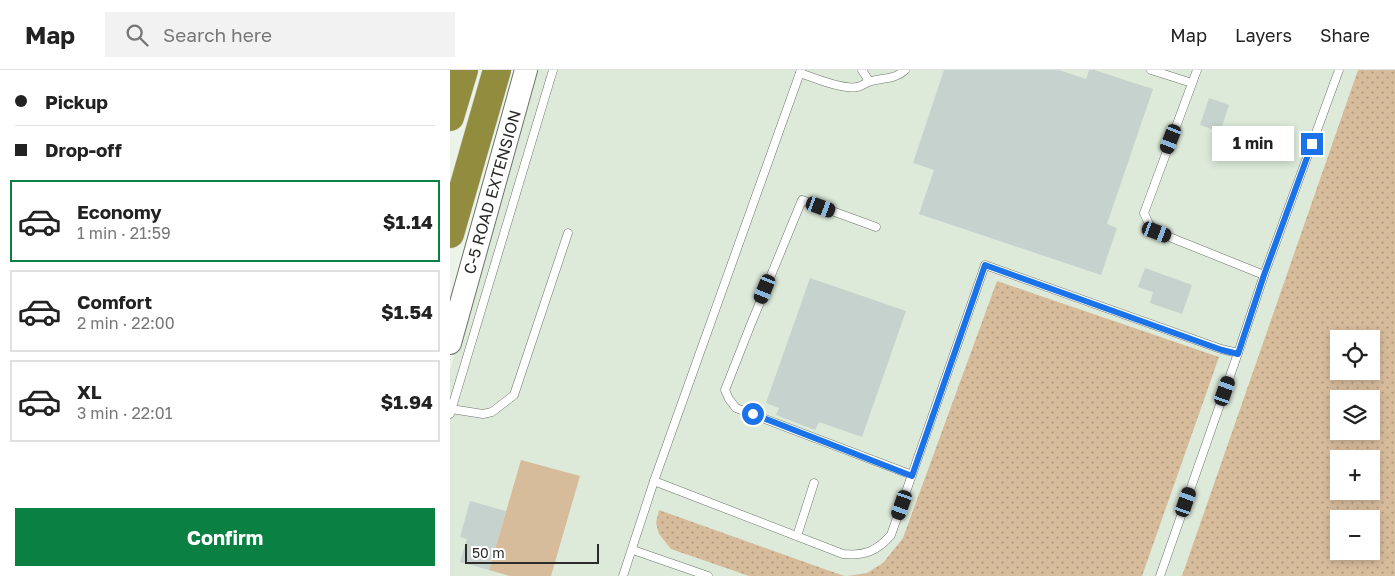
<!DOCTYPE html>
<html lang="en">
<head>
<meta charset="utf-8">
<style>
  body { margin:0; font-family:"Golos Text",sans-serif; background:#f2f2f2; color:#222; height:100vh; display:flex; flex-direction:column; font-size:19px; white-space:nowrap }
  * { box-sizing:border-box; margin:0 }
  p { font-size:16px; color:#767676 }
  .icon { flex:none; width:28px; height:28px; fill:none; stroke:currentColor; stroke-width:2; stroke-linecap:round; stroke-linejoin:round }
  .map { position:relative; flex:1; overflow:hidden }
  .side { display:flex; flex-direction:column; background:#fff; width:450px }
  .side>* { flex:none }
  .hud { display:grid; align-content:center; height:110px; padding:0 15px; background:#fff }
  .buttons { position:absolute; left:880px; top:260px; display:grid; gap:10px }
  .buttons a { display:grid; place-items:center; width:50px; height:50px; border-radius:0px; background:#fff; box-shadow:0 2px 8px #0003; font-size:25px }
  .scale { position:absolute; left:15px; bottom:12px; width:134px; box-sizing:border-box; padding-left:5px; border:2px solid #292c28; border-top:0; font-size:14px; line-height:18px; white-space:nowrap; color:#292c28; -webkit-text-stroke:4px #fff; paint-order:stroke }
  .end { position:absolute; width:22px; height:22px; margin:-11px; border:6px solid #1a73e8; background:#fff; box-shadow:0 0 0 2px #fff }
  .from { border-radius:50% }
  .bubble { position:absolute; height:35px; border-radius:0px; background:#fff; box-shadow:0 2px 8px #0003; font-size:16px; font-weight:700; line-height:35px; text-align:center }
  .car { position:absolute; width:15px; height:30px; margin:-15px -8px; border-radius:6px; box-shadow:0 0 4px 1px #0007; background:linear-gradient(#222 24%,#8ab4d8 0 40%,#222 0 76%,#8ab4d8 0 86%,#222 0) }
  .hud b { display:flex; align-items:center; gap:18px; height:48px; font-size:19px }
  .hud b+b { border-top:1px solid #e0e0e0 }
  .hud i { width:12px; height:12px; background:#222 }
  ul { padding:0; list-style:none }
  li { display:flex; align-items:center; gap:15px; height:82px; margin:0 10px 8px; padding:0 5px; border:2px solid #e0e0e0; border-radius:0px }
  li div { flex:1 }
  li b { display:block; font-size:19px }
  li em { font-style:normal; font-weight:700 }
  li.active { border-color:#0b8043 }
  li>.icon { width:45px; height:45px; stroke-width:1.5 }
  .cta { display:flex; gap:10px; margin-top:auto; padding:10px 15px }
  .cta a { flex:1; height:58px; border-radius:0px; background:#0b8043; color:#fff; font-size:20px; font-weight:700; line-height:58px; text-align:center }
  header { display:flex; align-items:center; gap:30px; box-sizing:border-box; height:70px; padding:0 25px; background:#fff; border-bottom:1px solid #e0e0e0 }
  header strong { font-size:24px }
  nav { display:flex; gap:28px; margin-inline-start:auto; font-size:18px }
  .search { width:350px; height:45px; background:#f2f2f2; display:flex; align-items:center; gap:12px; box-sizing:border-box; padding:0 18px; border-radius:0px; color:#767676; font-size:19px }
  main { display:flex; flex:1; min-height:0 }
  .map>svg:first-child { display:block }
  .built { fill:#ddeada; fill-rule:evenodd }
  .grass { fill:url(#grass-dots); fill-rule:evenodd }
  .garden { fill:#d7bc9c }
  .building { fill:#c5d2ce }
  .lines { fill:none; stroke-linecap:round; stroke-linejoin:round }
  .lane-casing { stroke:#6d746b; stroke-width:9 }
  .secondary-casing { stroke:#6d746b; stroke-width:24 }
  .highway-casing { stroke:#d0d1d0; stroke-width:29 }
  .lane { stroke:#fff; stroke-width:8 }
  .secondary { stroke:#fff; stroke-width:22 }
  .highway { stroke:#918c3e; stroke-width:28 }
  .route { stroke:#1a73e8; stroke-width:6 }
  .labels { text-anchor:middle; stroke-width:4.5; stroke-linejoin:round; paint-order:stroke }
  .street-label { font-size:16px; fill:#292c28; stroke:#fff }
</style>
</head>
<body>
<header>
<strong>Map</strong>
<div class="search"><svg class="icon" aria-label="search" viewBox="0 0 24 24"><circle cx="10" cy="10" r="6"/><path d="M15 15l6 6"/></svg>Search here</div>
<nav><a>Map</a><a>Layers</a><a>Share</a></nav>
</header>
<main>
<section class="side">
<div class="hud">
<b><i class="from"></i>Pickup</b>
<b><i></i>Drop-off</b>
</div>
<ul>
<li class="active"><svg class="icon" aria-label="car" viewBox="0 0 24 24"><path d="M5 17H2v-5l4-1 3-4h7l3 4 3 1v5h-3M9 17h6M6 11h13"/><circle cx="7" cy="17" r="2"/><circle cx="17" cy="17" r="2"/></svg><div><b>Economy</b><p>1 min · 21:59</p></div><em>$1.14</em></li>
<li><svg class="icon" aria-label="car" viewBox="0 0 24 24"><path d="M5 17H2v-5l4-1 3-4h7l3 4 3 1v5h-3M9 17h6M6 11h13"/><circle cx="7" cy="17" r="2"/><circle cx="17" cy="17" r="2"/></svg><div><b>Comfort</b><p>2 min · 22:00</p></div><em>$1.54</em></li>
<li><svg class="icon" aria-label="car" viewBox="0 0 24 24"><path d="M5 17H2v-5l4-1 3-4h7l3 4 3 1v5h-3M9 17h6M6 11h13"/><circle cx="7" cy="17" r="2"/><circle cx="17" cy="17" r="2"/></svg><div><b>XL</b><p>3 min · 22:01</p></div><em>$1.94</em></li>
</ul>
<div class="cta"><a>Confirm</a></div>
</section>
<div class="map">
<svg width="945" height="506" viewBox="0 0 945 506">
  <defs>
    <pattern id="grass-dots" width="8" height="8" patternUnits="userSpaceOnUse" patternTransform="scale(1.25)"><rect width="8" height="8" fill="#d7bc9c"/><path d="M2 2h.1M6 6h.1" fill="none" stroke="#ae997f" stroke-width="1.8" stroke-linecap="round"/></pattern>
  </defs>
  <rect width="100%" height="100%" fill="#ecf4ea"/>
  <path class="built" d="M85 0H945V506H0V300ZM889 269H921V301H889ZM889 329H921V361H889ZM889 389H921V421H889ZM889 449H921V481H889Z"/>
  <g class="grass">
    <path d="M908 0H945V506H732ZM889 269H921V301H889ZM889 329H921V361H889ZM889 389H921V421H889ZM889 449H921V481H889Z"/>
    <polygon points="547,211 769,287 692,506 397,506 417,503 433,493 453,468"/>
    <polygon points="209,440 377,500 395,506 299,506 221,479 209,464 206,453"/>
  </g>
  <polygon class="garden" points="71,390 130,406 101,506 60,506 39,500"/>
  <g class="building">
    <polygon points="494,0 609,0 636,9 639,0 644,0 703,19 657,154 667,158 651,205 469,144 484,100 463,93"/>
    <polygon points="759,28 779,35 770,62 750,55"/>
    <polygon points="695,198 742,215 732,244 700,233 703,222 688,217"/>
    <polygon points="360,208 456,241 412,367 369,352 365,360 326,345 329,338 316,333"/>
    <polygon points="20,431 56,441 39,500 10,492 17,469 10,467"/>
  </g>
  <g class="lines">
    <g class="lane-casing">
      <g id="lane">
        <polyline points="412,0 419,11"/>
        <polyline points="701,0 742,13"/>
        <polyline points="747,0 694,143 699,154 707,162 814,205"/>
        <path d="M350 3C364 8 393 20 407 17 413 16 416 12 422 11 433 8 446 9 455 0"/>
        <polyline points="426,157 352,130 301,254 275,320 279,329 286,338 462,405"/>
        <polyline points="1,339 33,344 42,342 64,325 118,163"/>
        <polyline points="0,344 103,0"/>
        <path d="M204 411 393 484C415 486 427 481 441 465L535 195 771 279 788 283"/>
        <polyline points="347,466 364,413"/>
        <polyline points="183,480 258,506"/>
        <polyline points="173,506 204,411 351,0"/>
        <polyline points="710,506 788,283 814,205 889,0"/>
      </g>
    </g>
    <g class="secondary-casing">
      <polyline id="secondary" points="0,273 76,0"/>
    </g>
    <g class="highway-casing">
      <g id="highway">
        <polyline points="0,47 14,0"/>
        <polyline points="0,164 47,0"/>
      </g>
    </g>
    <use href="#lane" class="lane"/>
    <use href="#secondary" class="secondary"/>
    <use href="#highway" class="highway"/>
  </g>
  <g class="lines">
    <polyline class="route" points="303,344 462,406 535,195 772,280 788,284 814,205 862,74"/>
  </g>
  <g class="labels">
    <g class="street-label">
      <text transform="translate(42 122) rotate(-74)" y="6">C-5 ROAD EXTENSION</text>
    </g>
  </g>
</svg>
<div class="buttons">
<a><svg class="icon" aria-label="locate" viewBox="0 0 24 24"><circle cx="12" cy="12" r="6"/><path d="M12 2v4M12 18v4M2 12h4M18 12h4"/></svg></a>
<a><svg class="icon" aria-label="layers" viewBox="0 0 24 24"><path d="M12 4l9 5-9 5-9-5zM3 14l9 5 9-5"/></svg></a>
<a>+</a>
<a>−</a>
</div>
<div class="scale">50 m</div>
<i class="end from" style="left:303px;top:344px"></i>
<i class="end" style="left:862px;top:74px"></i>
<div class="bubble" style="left:762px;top:56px;width:82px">1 min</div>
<i class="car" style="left:721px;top:69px;rotate:201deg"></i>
<i class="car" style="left:371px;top:137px;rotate:110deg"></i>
<i class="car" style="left:707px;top:162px;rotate:111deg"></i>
<i class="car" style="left:315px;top:219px;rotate:202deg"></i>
<i class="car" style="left:775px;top:321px;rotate:19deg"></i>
<i class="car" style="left:736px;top:432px;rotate:19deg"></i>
<i class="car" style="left:452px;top:435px;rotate:199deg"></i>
</div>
</main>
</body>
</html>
